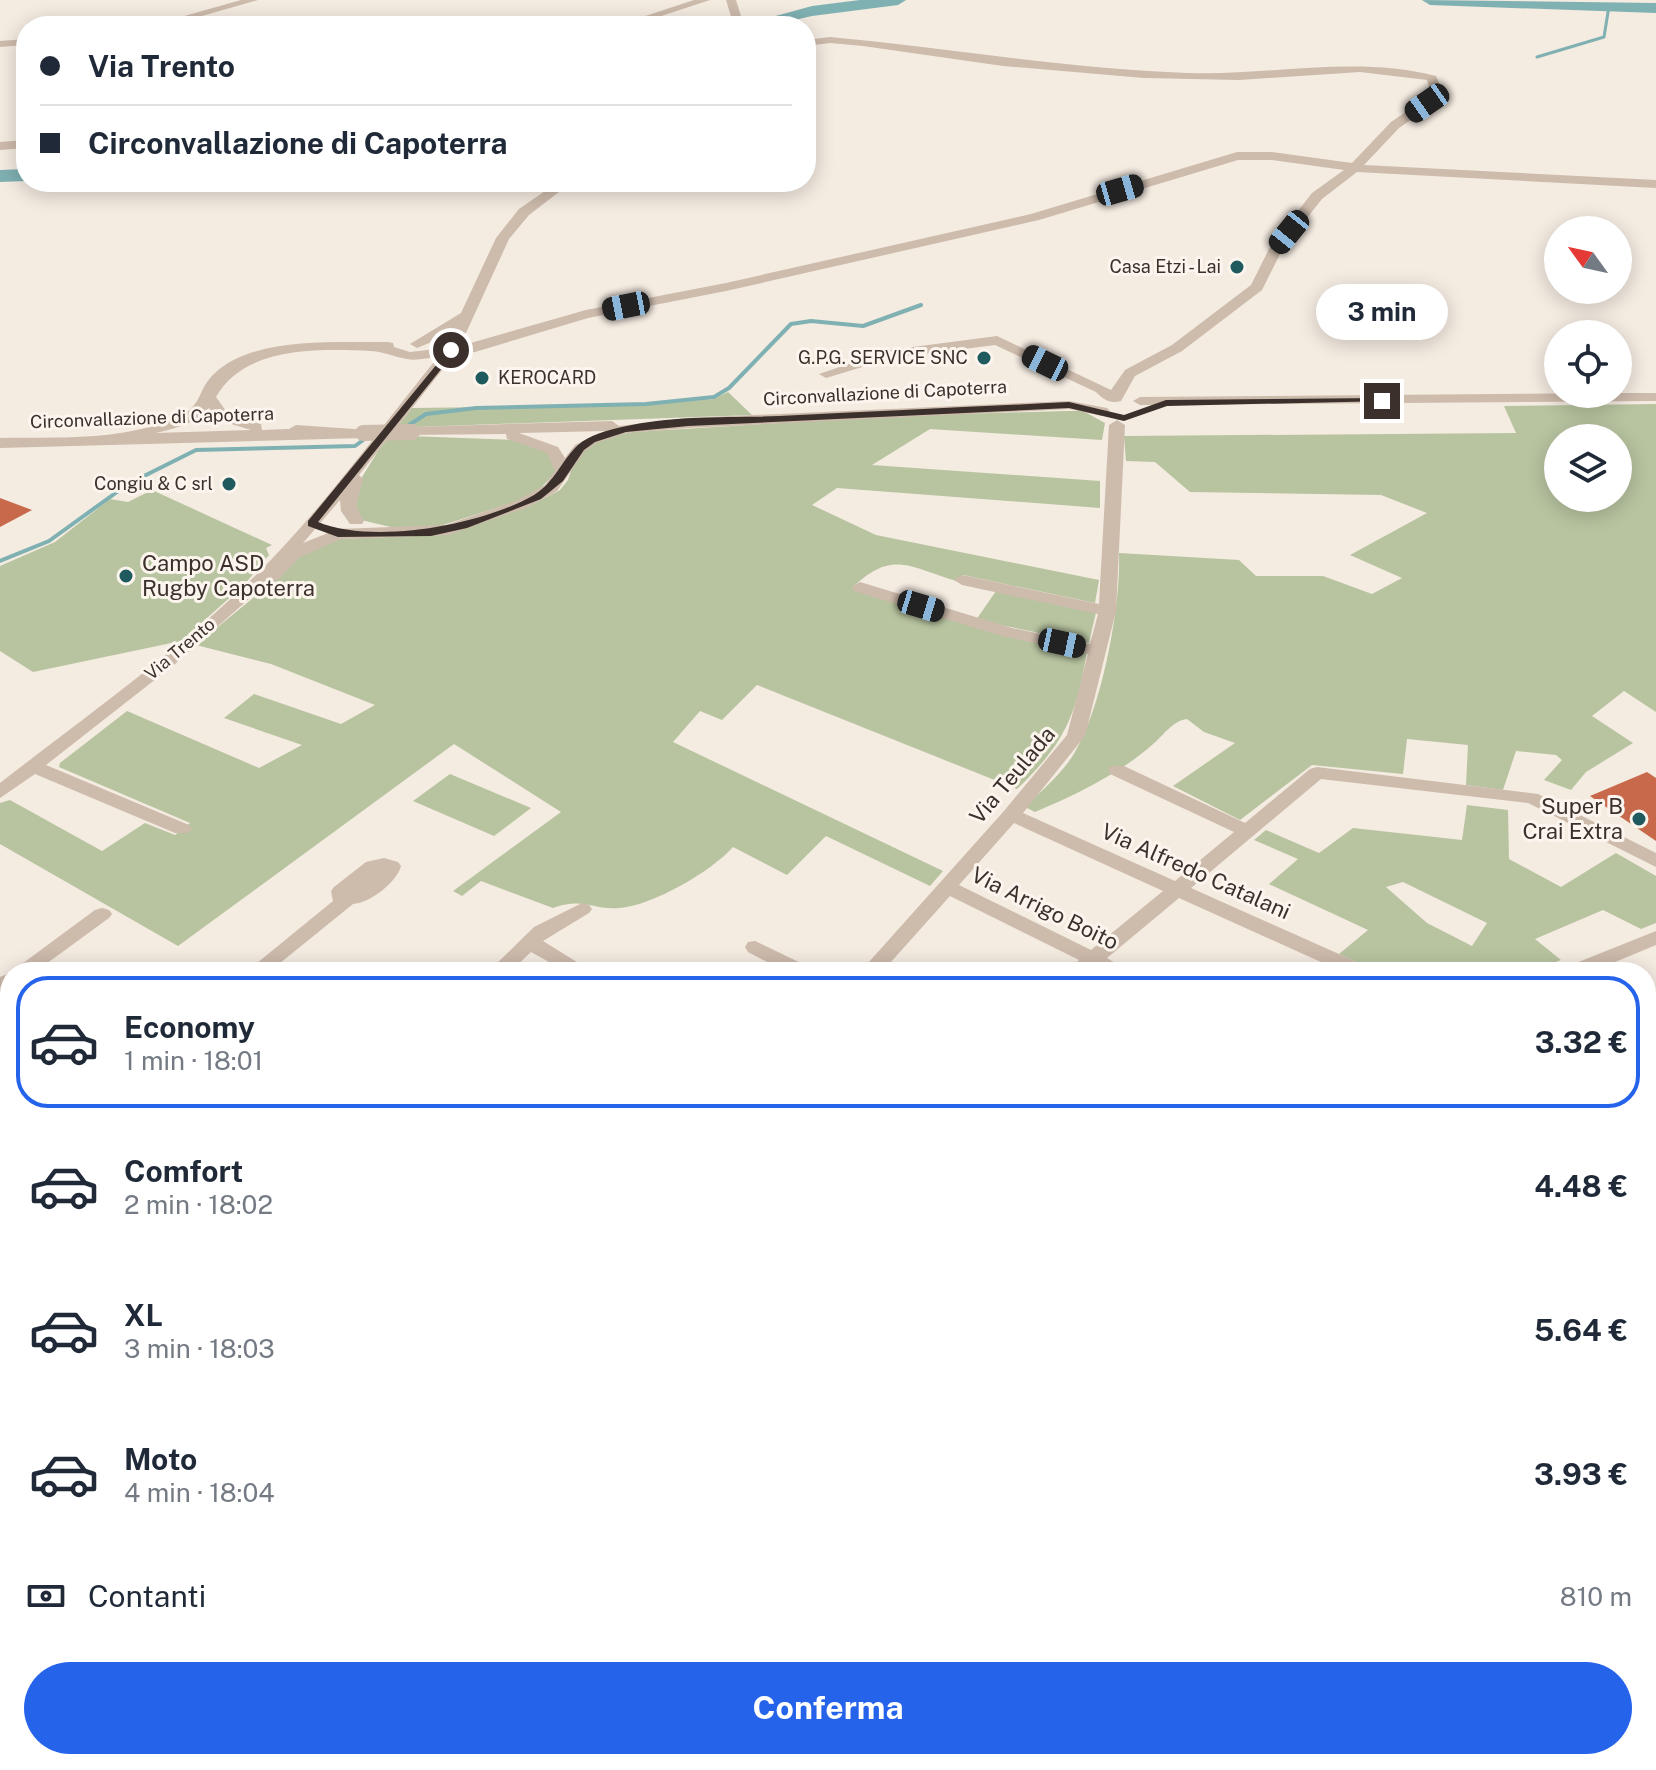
<!DOCTYPE html>
<html lang="it">
<head>
<meta charset="utf-8">
<style>
  body { margin:0; font-family:"Public Sans",sans-serif; background:#f6f6f7; color:#1f2937; height:100vh; display:flex; flex-direction:column; font-size:30px; white-space:nowrap }
  * { box-sizing:border-box; margin:0 }
  p { font-size:26px; color:#747a83 }
  .icon { flex:none; width:44px; height:44px; fill:none; stroke:currentColor; stroke-width:2; stroke-linecap:round; stroke-linejoin:round }
  .map { position:relative; flex:1; overflow:hidden }
  .panel { position:absolute; left:0px; top:962px; width:1656px; height:808px; display:flex; flex-direction:column; background:#fff; border-radius:32px 32px 0 0; box-shadow:0 4px 20px #0003 }
  .panel>* { flex:none }
  .hud { position:absolute; left:16px; top:16px; width:800px; height:176px; border-radius:32px; box-shadow:0 4px 20px #0003; display:grid; align-content:center; height:176px; padding:0 24px; background:#fff }
  .needle { width:52px; rotate:303deg }
  .tools { position:absolute; left:1544px; top:216px; display:grid; gap:16px }
  .tools a { display:grid; place-items:center; width:88px; height:88px; border-radius:50%; background:#fff; box-shadow:0 4px 20px #0003; font-size:40px }
  .end { position:absolute; width:36px; height:36px; margin:-18px; border:10px solid #3b302b; background:#fff; box-shadow:0 0 0 4px #fff }
  .from { border-radius:50% }
  .bubble { position:absolute; height:56px; border-radius:28px; background:#fff; box-shadow:0 4px 20px #0003; font-size:26px; font-weight:700; line-height:56px; text-align:center }
  .car { position:absolute; width:24px; height:48px; margin:-24px -12px; border-radius:10px; box-shadow:0 0 6px 2px #0007; background:linear-gradient(#222 24%,#8ab4d8 0 40%,#222 0 76%,#8ab4d8 0 86%,#222 0) }
  .hud b { display:flex; align-items:center; gap:28px; height:76px; font-size:30px }
  .hud b+b { border-top:2px solid #e0e1e3 }
  .hud i { width:20px; height:20px; background:#1f2937 }
  ul { padding:14px 0 0; list-style:none }
  li { display:flex; align-items:center; gap:24px; height:132px; margin:0 16px 12px; padding:0 8px; border:4px solid transparent; border-radius:32px }
  li div { flex:1 }
  li b { display:block; font-size:30px }
  li em { font-style:normal; font-weight:700 }
  li.on { border-color:#2563eb }
  li>.icon { width:72px; height:72px; stroke-width:1.5 }
  .pay { display:flex; align-items:center; gap:20px; height:88px; padding:0 24px; font-size:30px }
  .pay p { margin-inline-start:auto }
  .primary-button { display:flex; gap:16px; margin-top:auto; padding:16px 24px }
  .primary-button a { flex:1; height:92px; border-radius:48px; background:#2563eb; color:#fff; font-size:32px; font-weight:700; line-height:92px; text-align:center }
  .map>svg:first-child { display:block }
  .green { fill:#b8c4a0; fill-rule:evenodd }
  .lines { fill:none; stroke-linecap:round; stroke-linejoin:round }
  .stream-far1 { stroke:#7fb0b2; stroke-width:3 }
  .stream { stroke:#7fb0b2; stroke-width:4 }
  .river { fill:#7fb0b2; fill-rule:evenodd }
  .building { fill:#c8694b }
  .minor { fill:#cdbbac; fill-rule:evenodd }
  .minor-bridge { stroke:#cdbbac; stroke-width:16 }
  .route { fill:#3b302b }
  .poi-dot { fill:#1f5a5e; stroke:#fbf5ee; stroke-width:3 }
  .labels { text-anchor:middle; stroke-width:6; stroke-linejoin:round; paint-order:stroke }
  .far-poi-label { font-size:18px; fill:#3b302b; stroke:#fbf5ee; text-anchor:end }
  .far-street-label { font-size:18px; fill:#3b302b; stroke:#fbf5ee }
  .poi-label { font-size:22px; fill:#3b302b; stroke:#fbf5ee; text-anchor:start }
  .street-label { font-size:22px; fill:#3b302b; stroke:#fbf5ee }
</style>
</head>
<body>
<div class="map">
<svg width="1656" height="1770" viewBox="0 0 1656 1770">
  <rect width="100%" height="100%" fill="#f4ebe1"/>
  <g class="green">
    <polygon points="728,392 752,415 415,427 409,436 519,440 548,451 556,472 537,492 524,499 437,527 395,528 361,520 354,505 356,487 378,451 412,408 647,405 714,399"/>
    <path d="M1656 404V712L1624 691 1592 716 1633 743 1586 772 1571 790 1544 780 1562 760 1556 755 1516 751 1503 790 1466 785 1468 745 1407 739 1403 774 1312 765 1240 820 1173 786 1235 743 1204 732 1187 719C1172 721 1163 736 1152 745 1119 774 1075 795 1035 812L1025 807C1042 790 1063 773 1075 752 1102 707 1121 606 1119 553L1239 560 1256 576H1323L1372 594 1402 578 1350 555 1427 513 1381 495 1190 492 1155 462 1126 461 1124 436 1516 433 1504 406ZM1558 438H1618V498H1558Z"/>
    <path d="M1066 411H1083L1105 423 1102 440 930 429 872 465 1100 481V508L837 488 812 505 876 535 1099 580 1095 603 963 575 957 581C909 567 892 549 852 588L1087 652C1076 716 1065 743 1017 789L757 685 722 720 700 711 673 742 943 871 930 886 826 836 787 875 733 847C712 871 652 906 619 908 591 910 585 897 553 908L481 881 462 896 453 891 561 812 454 744 178 946 0 844V803L10 800 102 851 145 823 175 835 190 823 59 767 60 763 127 711 259 768 302 745 224 718 254 694 341 724 375 705 271 664 196 645 259 593 291 559 333 539 442 535 527 507 560 490 568 480 573 464 588 446 610 436 634 432 891 416Z"/>
    <polygon points="152,490 272,545 266,548 269,555 244,585 181,641 33,672 0,651 0,566 55,542 110,499 128,502"/>
    <polygon points="996,591 1096,612 1089,643 976,620"/>
    <polygon points="450,774 531,808 494,836 413,801"/>
    <path d="M1467 805 1508 810 1509 859 1561 887 1616 853 1656 876V923L1641 929 1603 910 1535 939 1561 960 1530 972H1379L1339 954 1368 930 1269 884 1298 859 1254 840 1266 830 1319 853 1353 828 1462 840ZM1403 882 1487 923 1472 946 1427 923 1386 887Z"/>
    <polygon points="1646,1381 1656,1385 1656,1770 1537,1770 1525,1760 1646,1760"/>
  </g>
  <g class="lines">
    <polyline class="stream-far1" points="1537,57 1604,37 1609,6"/>
    <g class="stream">
      <polyline points="409,425 426,414 476,408 646,404 714,397 729,388 791,324 811,321 863,326 921,305"/>
      <polyline points="0,561 49,541 128,484 196,450 355,446 366,438"/>
    </g>
    <g class="river">
      <polygon points="860,0 906,0 898,5 812,16 768,26 739,26 812,6"/>
      <polygon points="1422,0 1656,3 1656,13 1430,5"/>
      <polygon points="26,169 26,181 0,182 0,170"/>
    </g>
  </g>
  <g class="building">
    <polygon points="0,498 32,510 0,527"/>
    <polygon points="1647,772 1656,778 1656,841 1590,796"/>
  </g>
  <g class="lines">
    <g class="minor">
      <polygon points="241,0 258,0 167,26 149,26"/>
      <polygon points="694,0 710,0 631,26 615,26"/>
      <polygon points="726,0 736,0 744,26 734,26"/>
      <path d="M830 37C950 48 1067 69 1188 73 1271 76 1354 55 1436 76L1442 90 1431 106 1399 128 1364 165 1656 180V188L1357 172 1322 199 1283 248 1262 290 1182 351 1135 376 1121 401C1110 404 1104 400 1096 392L995 345 892 358 826 378 819 374 890 350 997 336 1111 390 1125 370 1172 345 1251 285 1270 247 1312 193 1344 170 1272 160H1238L1039 220 726 291 588 318 475 352 454 355 359 475 363 479 356 506 364 521 362 524H350L341 511 340 500 303 543 338 529 446 525 516 501 545 485 555 471 547 453 507 439 506 434 407 435V429L412 427 612 421 619 426 688 418 1069 401 1107 408 1110 411 1102 416 1069 409 688 428 627 433 597 443 585 451 557 491 528 507 448 535 341 539 300 557 279 579 266 584 175 664 46 765 189 825 192 829 189 833H175L35 774 0 798V783C86 716 177 652 255 576 322 510 378 431 438 357 428 358 416 361 407 359 394 357 382 351 370 351 319 349 244 346 216 397L228 414 261 424 262 430 289 429 296 425 368 430 371 433 363 438 0 448V438C57 437 117 441 171 420 205 408 195 391 215 373 254 336 338 343 388 342L393 343 394 347 410 352 445 348 451 334 417 348 410 344 461 313 496 238 519 209 558 182H572L529 215 509 239 460 346 586 310 726 283 1031 214 1237 152H1272L1352 163 1391 122 1423 100 1430 90 1427 80 1360 72 1239 80 1144 78 1003 66 863 46 830 43 806 46V40ZM209 408 218 420 251 430 156 433C176 428 195 424 209 408ZM605 431 575 445 565 458 558 447 519 433Z"/>
      <polygon points="26,39 26,45 0,47 0,41"/>
      <polygon points="26,140 26,148 0,150 0,142"/>
      <polygon points="1618,393 1656,393 1656,401 1140,405 1133,401 1140,397"/>
      <path d="M1117 420 1125 425 1116 611 1085 736 1023 813 1175 881 1234 832 1110 774 1108 770 1110 766H1124L1245 823 1310 769 1317 767 1538 794 1656 853V867L1528 803 1321 779 1191 888 1368 967 1371 972H1343L1179 898 1107 958 1130 972H1103L1095 968 1090 972H1067L1079 960 950 896 882 972H860L1004 811 1067 735 1088 654 1002 636 854 591 852 587 860 582 1012 628 1090 644 1098 614 962 585 954 580 962 575 1099 604 1109 425ZM1014 823 1163 891 1091 950 959 885Z"/>
      <path d="M384 858 398 862 401 866C397 882 370 903 353 904L269 972H246L333 901 331 891 334 887 366 862Z"/>
      <polygon points="582,903 589,905 592,909 589,913 543,941 593,972 567,972 531,952 510,972 488,972 534,927"/>
      <polygon points="102,908 109,910 112,914 109,918 35,972 11,972 95,910"/>
      <polygon points="1656,931 1656,945 1591,972 1563,972 1566,967"/>
      <polygon points="755,941 809,967 812,972 786,972 748,952 745,947 748,942"/>
      <polygon points="10,973 10,990 0,994 0,977"/>
      <polygon points="0,996 10,1000 10,1016 0,1012"/>
      <polygon points="1656,1026 1656,1040 1646,1041 1646,1027"/>
      <polygon points="1646,1084 1656,1087 1656,1102 1646,1099"/>
      <polygon points="1646,1177 1656,1180 1656,1196 1646,1193"/>
      <polygon points="0,1204 10,1207 10,1227 0,1224"/>
      <polygon points="10,1303 10,1324 0,1327 0,1306"/>
      <polygon points="0,1513 10,1517 10,1544 0,1540"/>
      <polygon points="10,1555 10,1578 0,1581 0,1558"/>
      <polygon points="101,1760 138,1760 132,1770 95,1770"/>
      <polygon points="269,1760 305,1760 311,1770 275,1770"/>
      <polygon points="377,1760 412,1760 406,1770 371,1770"/>
      <polygon points="720,1760 758,1760 764,1770 726,1770"/>
      <polygon points="1069,1760 1102,1760 1097,1770 1064,1770"/>
      <polygon points="1151,1760 1189,1760 1195,1770 1157,1770"/>
      <polygon points="1227,1760 1263,1760 1269,1770 1233,1770"/>
    </g>
    <polyline class="minor-bridge" points="363,433 412,432"/>
  </g>
  <path class="route" d="M451 347 455 352 318 522C374 545 482 525 534 495 555 482 561 461 578 445 589 435 608 430 622 427 672 415 728 418 779 416 876 411 972 407 1069 402L1124 415 1166 400 1382 398 1387 401 1167 406 1124 421 1069 408 688 426 626 432 595 442 584 450 563 481 541 499 467 528 431 536 338 537 308 526V521Z"/>
  <g class="poi-dot">
    <circle cx="1237" cy="267" r="8"/>
    <circle cx="984" cy="358" r="8"/>
    <circle cx="482" cy="378" r="8"/>
    <circle cx="229" cy="484" r="8"/>
    <circle cx="126" cy="576" r="8"/>
    <circle cx="1639" cy="819" r="8"/>
  </g>
  <g class="labels">
    <g class="far-poi-label">
      <text x="1221" y="273">Casa Etzi - Lai</text>
      <text x="968" y="364">G.P.G. SERVICE SNC</text>
      <text x="498" y="384" text-anchor="start">KEROCARD</text>
      <text x="213" y="490">Congiu &amp; C srl</text>
    </g>
    <g class="far-street-label">
      <text transform="translate(885 393) rotate(-3)" y="6">Circonvallazione di Capoterra</text>
      <text transform="translate(152 418) rotate(-2)" y="6">Circonvallazione di Capoterra</text>
      <text transform="translate(180 649) rotate(-40)" y="6">Via Trento</text>
    </g>
    <g class="poi-label">
      <text x="142" y="571">Campo ASD<tspan x="142" dy="25">Rugby Capoterra</tspan></text>
      <text x="1623" y="814" text-anchor="end">Super B<tspan x="1623" dy="25">Crai Extra</tspan></text>
    </g>
    <g class="street-label">
      <text transform="translate(1012 775) rotate(-50)" y="8">Via Teulada</text>
      <text transform="translate(1196 871) rotate(24)" y="8">Via Alfredo Catalani</text>
      <text transform="translate(1045 908) rotate(26)" y="8">Via Arrigo Boito</text>
    </g>
  </g>
</svg>
<div class="tools">
<a><svg class="needle" viewBox="-14 -14 28 28"><path d="M0-13l5 13h-10z" fill="#e53935"/><path d="M0 13l5-13h-10z" fill="#747a83"/></svg></a>
<a><svg class="icon" aria-label="locate" viewBox="0 0 24 24"><circle cx="12" cy="12" r="6"/><path d="M12 2v4M12 18v4M2 12h4M18 12h4"/></svg></a>
<a><svg class="icon" aria-label="layers" viewBox="0 0 24 24"><path d="M12 4l9 5-9 5-9-5zM3 14l9 5 9-5"/></svg></a>
</div>
<i class="end from" style="left:451px;top:350px"></i>
<i class="end" style="left:1382px;top:401px"></i>
<div class="bubble" style="left:1316px;top:284px;width:132px">3 min</div>
<i class="car" style="left:1427px;top:103px;rotate:235deg"></i>
<i class="car" style="left:1120px;top:190px;rotate:74deg"></i>
<i class="car" style="left:1289px;top:232px;rotate:219deg"></i>
<i class="car" style="left:626px;top:306px;rotate:259deg"></i>
<i class="car" style="left:1045px;top:363px;rotate:296deg"></i>
<i class="car" style="left:921px;top:606px;rotate:107deg"></i>
<i class="car" style="left:1062px;top:643px;rotate:102deg"></i>
<div class="hud">
<b><i class="from"></i>Via Trento</b>
<b><i></i>Circonvallazione di Capoterra</b>
</div>
<section class="panel">
<ul>
<li class="on"><svg class="icon" aria-label="car" viewBox="0 0 24 24"><path d="M5 17H2v-5l4-1 3-4h7l3 4 3 1v5h-3M9 17h6M6 11h13"/><circle cx="7" cy="17" r="2"/><circle cx="17" cy="17" r="2"/></svg><div><b>Economy</b><p>1 min · 18:01</p></div><em>3.32 €</em></li>
<li><svg class="icon" aria-label="car" viewBox="0 0 24 24"><path d="M5 17H2v-5l4-1 3-4h7l3 4 3 1v5h-3M9 17h6M6 11h13"/><circle cx="7" cy="17" r="2"/><circle cx="17" cy="17" r="2"/></svg><div><b>Comfort</b><p>2 min · 18:02</p></div><em>4.48 €</em></li>
<li><svg class="icon" aria-label="car" viewBox="0 0 24 24"><path d="M5 17H2v-5l4-1 3-4h7l3 4 3 1v5h-3M9 17h6M6 11h13"/><circle cx="7" cy="17" r="2"/><circle cx="17" cy="17" r="2"/></svg><div><b>XL</b><p>3 min · 18:03</p></div><em>5.64 €</em></li>
<li><svg class="icon" aria-label="car" viewBox="0 0 24 24"><path d="M5 17H2v-5l4-1 3-4h7l3 4 3 1v5h-3M9 17h6M6 11h13"/><circle cx="7" cy="17" r="2"/><circle cx="17" cy="17" r="2"/></svg><div><b>Moto</b><p>4 min · 18:04</p></div><em>3.93 €</em></li>
</ul>
<div class="pay"><svg class="icon" aria-label="cash" viewBox="0 0 24 24"><path d="M3 7h18v10H3z"/><circle cx="12" cy="12" r="2"/></svg>Contanti<p>810 m</p></div>
<div class="primary-button"><a>Conferma</a></div>
</section>
</div>
</body>
</html>
